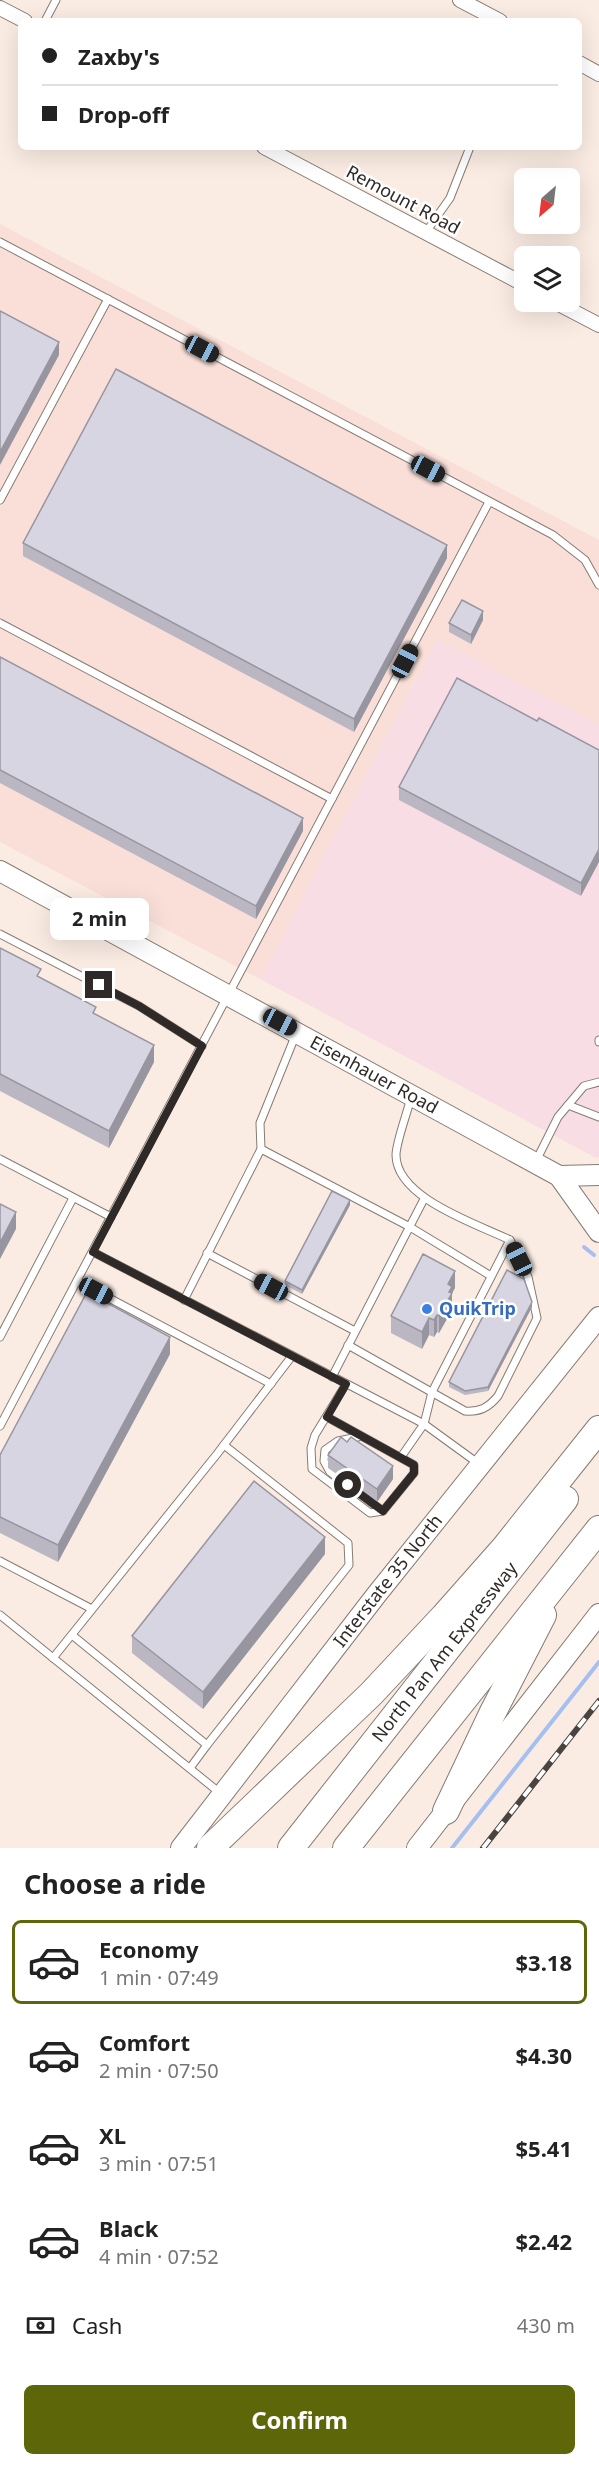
<!DOCTYPE html>
<html lang="en">
<head>
<meta charset="utf-8">
<style>
  body { margin:0; font-family:"Noto Sans",sans-serif; background:#f2f2f2; color:#222; height:100vh; display:flex; flex-direction:column; font-size:22px; white-space:nowrap }
  * { box-sizing:border-box; margin:0 }
  p { font-size:20px; color:#767676 }
  .icon { flex:none; width:33px; height:33px; fill:none; stroke:currentColor; stroke-width:2; stroke-linecap:round; stroke-linejoin:round }
  .map { position:relative; height:1848px; overflow:hidden }
  .sheet { display:flex; flex-direction:column; background:#fff; flex:1 }
  .sheet>* { flex:none }
  .banner { position:absolute; left:18px; top:18px; width:564px; height:132px; border-radius:9px; box-shadow:0 6px 24px #0002; display:grid; align-content:center; height:132px; padding:0 24px; background:#fff }
  .needle { width:39px; rotate:208deg }
  .controls { position:absolute; left:514px; top:168px; display:grid; gap:12px }
  .controls a { display:grid; place-items:center; width:66px; height:66px; border-radius:9px; background:#fff; box-shadow:0 6px 24px #0002; font-size:30px }
  .end { position:absolute; width:27px; height:27px; margin:-14px; border:8px solid #2f2a27; background:#fff; box-shadow:0 0 0 3px #fff }
  .from { border-radius:50% }
  .bubble { position:absolute; height:42px; border-radius:9px; background:#fff; box-shadow:0 6px 24px #0002; font-size:20px; font-weight:700; line-height:42px; text-align:center }
  .car { position:absolute; width:18px; height:36px; margin:-18px -9px; border-radius:8px; box-shadow:0 0 4px 2px #0007; background:linear-gradient(#222 24%,#8ab4d8 0 40%,#222 0 76%,#8ab4d8 0 86%,#222 0) }
  .banner b { display:flex; align-items:center; gap:21px; height:57px; font-size:22px }
  .banner b+b { border-top:2px solid #e0e0e0 }
  .banner i { width:15px; height:15px; background:#222 }
  ul { padding:0; list-style:none }
  li { display:flex; align-items:center; gap:18px; height:84px; margin:0 12px 9px; padding:0 12px; border:3px solid transparent; border-radius:9px }
  li div { flex:1 }
  li b { display:block; font-size:22px }
  li em { font-style:normal; font-weight:700 }
  li.on { border-color:#5d6608 }
  li>.icon { width:54px; height:54px; stroke-width:1.5 }
  h2 { padding:0 24px; font-size:27px; line-height:72px }
  .pay { display:flex; align-items:center; gap:15px; height:66px; padding:0 24px; font-size:22px }
  .pay p { margin-inline-start:auto }
  .primary-button { display:flex; gap:12px; margin-top:auto; padding:12px 24px }
  .primary-button a { flex:1; height:69px; border-radius:9px; background:#5d6608; color:#fff; font-size:24px; font-weight:700; line-height:69px; text-align:center }
  .map>svg:first-child { display:block }
  .commercial { fill:#f8dee4 }
  .industrial { fill:#f9dfd8 }
  .lines { fill:none; stroke-linecap:round; stroke-linejoin:round }
  .stream { stroke:#a5bff1; stroke-width:4 }
  .service-casing { stroke:#867b72; stroke-width:9 }
  .minor-casing { stroke:#867b72; stroke-width:16 }
  .secondary-casing { stroke:#867b72; stroke-width:22 }
  .motorway-casing { stroke:#867b72; stroke-width:28 }
  .service { stroke:#fff; stroke-width:7 }
  .minor { stroke:#fff; stroke-width:14 }
  .secondary { stroke:#fff; stroke-width:20 }
  .motorway { stroke:#fff; stroke-width:26 }
  .rail-casing { stroke:#4a4440; stroke-width:6 }
  .rail { stroke:#fff; stroke-width:4; stroke-dasharray:11; stroke-linecap:butt }
  .wall { fill:#bab7c3 }
  .shaded-wall { fill:#97959f }
  .building { fill:#d8d5e3; stroke:#97959f; stroke-width:1.5 }
  .route { stroke:#2f2a27; stroke-width:8 }
  .shop-dot { fill:#3f7fe0; stroke:#fff; stroke-width:2 }
  .labels { text-anchor:middle; stroke-width:5; stroke-linejoin:round; paint-order:stroke }
  .street-label { font-size:18px; fill:#2f2a27; stroke:#fff }
  .shop-label { font-size:18px; font-weight:bold; fill:#366cbe; stroke:#fff; text-anchor:start }
</style>
</head>
<body>
<div class="map">
<svg width="599" height="1848" viewBox="0 0 599 1848">
  <rect width="100%" height="100%" fill="#faece3"/>
  <polygon class="commercial" points="437,639 599,725 599,1157 596,1158 260,979"/>
  <polygon class="industrial" points="0,224 599,540 599,725 437,639 260,979 0,842"/>
  <g class="lines">
    <g class="stream">
      <polyline points="584,1247 594,1255"/>
      <polyline points="452,1848 599,1662"/>
    </g>
    <g class="service-casing">
      <g id="service">
        <polyline points="45,21 56,0"/>
        <polyline points="426,232 450,198 470,147"/>
        <polyline points="0,242 553,535 585,560 599,585"/>
        <polyline points="0,500 108,299"/>
        <polyline points="0,623 332,799"/>
        <polyline points="0,934 139,1006 202,1046"/>
        <polyline points="599,1040 599,1042"/>
        <polyline points="568,1105 599,1117"/>
        <polyline points="261,1149 410,1227 491,1276"/>
        <polyline points="0,1159 111,1217"/>
        <polyline points="536,1161 558,1117 584,1086 599,1082"/>
        <polyline points="93,1252 424,1424 479,1464"/>
        <polyline points="207,1253 355,1331"/>
        <polyline points="77,1281 271,1384"/>
        <polyline points="184,1300 261,1149 260,1123 296,1034"/>
        <polyline points="0,1337 73,1198"/>
        <path d="M348 1345 465 1411C480 1412 488 1408 498 1396L537 1318 528 1277 510 1240"/>
        <polyline points="332,1377 424,1199"/>
        <polyline points="327,1417 414,1465 414,1473 383,1511 370,1513 312,1469 311,1448 315,1435 346,1384"/>
        <polyline points="0,1426 489,502"/>
        <polyline points="358,1437 338,1441 325,1450 324,1461 330,1472 383,1511"/>
        <path d="M401 1457 424 1424 432 1392 510 1240C477 1224 396 1198 396 1155 396 1142 408 1111 411 1097"/>
        <polyline points="0,1561 92,1609"/>
        <polyline points="0,1615 220,1793"/>
        <polyline points="72,1635 207,1745 349,1565 348,1543 224,1445"/>
        <polyline points="53,1658 217,1454 292,1356"/>
        <polyline points="190,1768 207,1745"/>
      </g>
    </g>
    <g class="minor-casing">
      <g id="minor">
        <polyline points="460,0 500,21"/>
        <polyline points="0,8 25,21"/>
        <polyline points="579,63 599,74"/>
        <polyline points="264,147 525,285"/>
        <polyline points="555,302 599,325"/>
      </g>
    </g>
    <g class="secondary-casing">
      <g id="secondary">
        <path id="s1" d="M0 871 559 1176 599 1232"/>
        <polyline points="559,1176 599,1175"/>
        <path id="s2" d="M181 1848 377 1594 599 1317"/>
        <polyline points="417,1848 599,1614"/>
      </g>
    </g>
    <g class="motorway-casing">
      <g id="motorway">
        <polyline points="446,1811 492,1714 543,1615"/>
        <polyline points="210,1848 371,1694 444,1616 505,1547 599,1429"/>
        <path id="s3" d="M291 1848 565 1499"/>
        <polyline points="346,1848 599,1529"/>
      </g>
    </g>
    <use href="#service" class="service"/>
    <use href="#minor" class="minor"/>
    <use href="#secondary" class="secondary"/>
    <use href="#motorway" class="motorway"/>
    <g class="rail-casing">
      <polyline id="rail" points="483,1848 599,1701"/>
    </g>
    <use href="#rail" class="rail"/>
  </g>
  <g class="wall">
    <polygon points="23,543 447,558 354,732 23,556"/>
    <polygon points="483,620 471,644 449,632 449,623"/>
    <polygon points="0,657 303,831 256,919 0,783"/>
    <polygon points="599,750 581,896 399,800 399,787"/>
    <polygon points="0,948 41,978 96,1015 154,1062 109,1148 0,1091"/>
    <polygon points="350,1205 302,1294 285,1285 285,1281"/>
    <polygon points="455,1288 452,1293 452,1310 439,1333 437,1332 434,1337 429,1335 422,1349 391,1333 391,1316"/>
    <polygon points="532,1307 488,1391 465,1395 449,1387 449,1382"/>
    <polygon points="170,1354 58,1562 0,1533 0,1455"/>
    <polygon points="328,1455 393,1479 377,1502 328,1468"/>
    <polygon points="325,1554 203,1709 132,1653 132,1636"/>
  </g>
  <g class="shaded-wall">
    <polygon points="59,342 59,355 0,465 0,452"/>
    <polygon points="447,545 447,558 354,732 354,719"/>
    <polygon points="483,611 483,620 471,644 471,635"/>
    <polygon points="303,818 303,831 256,919 256,906"/>
    <polygon points="599,849 599,862 581,896 581,883"/>
    <polygon points="154,1045 154,1062 109,1148 109,1131"/>
    <polygon points="350,1200 350,1205 302,1294 302,1290"/>
    <polygon points="16,1212 16,1229 0,1259 0,1243"/>
    <polygon points="455,1271 455,1288 452,1293 452,1310 439,1333 439,1316 448,1284"/>
    <polygon points="532,1302 532,1307 488,1391 488,1387"/>
    <polygon points="437,1315 437,1332 434,1337 434,1320"/>
    <polygon points="429,1318 429,1335 422,1349 422,1332"/>
    <polygon points="170,1337 170,1354 58,1562 58,1545"/>
    <polygon points="393,1466 393,1479 377,1502 377,1489"/>
    <polygon points="325,1537 325,1554 203,1709 203,1692"/>
  </g>
  <g class="building">
    <polygon points="0,311 59,342 0,452"/>
    <polygon points="116,369 447,545 354,719 23,543"/>
    <polygon points="462,600 483,611 471,635 449,623"/>
    <polygon points="0,657 303,818 256,906 0,770"/>
    <polygon points="457,678 537,721 539,718 599,750 599,849 581,883 399,787"/>
    <polygon points="0,948 41,969 37,976 96,1007 93,1013 154,1045 109,1131 0,1074"/>
    <polygon points="332,1191 350,1200 302,1290 285,1281"/>
    <polygon points="0,1204 16,1212 0,1243"/>
    <polygon points="423,1254 455,1271 448,1284 452,1287 449,1292 452,1293 439,1316 437,1315 434,1320 429,1318 422,1332 391,1316"/>
    <polygon points="507,1270 524,1279 532,1302 488,1387 465,1391 449,1382"/>
    <polygon points="87,1292 170,1337 58,1545 0,1517 0,1455"/>
    <polygon points="341,1437 347,1442 351,1437 393,1466 377,1489 328,1455"/>
    <polygon points="254,1481 325,1537 203,1692 132,1636"/>
  </g>
  <g class="lines">
    <polyline class="route" points="99,985 139,1006 202,1046 93,1252 346,1384 327,1417 414,1465 414,1473 383,1511 348,1485"/>
  </g>
  <circle class="shop-dot" cx="427" cy="1309" r="6"/>
  <g class="labels">
    <g class="street-label">
      <text transform="translate(403 200) rotate(28)" y="6">Remount Road</text>
      <text dy="6" stroke="none"><textPath href="#s1" startOffset="426">Eisenhauer Road</textPath></text>
      <text dy="6" stroke="none"><textPath href="#s2" startOffset="338">Interstate 35 North</textPath></text>
      <text dy="6" stroke="none"><textPath href="#s3" startOffset="249">North Pan Am Expressway</textPath></text>
    </g>
    <g class="shop-label">
      <text x="439" y="1315">QuikTrip</text>
    </g>
  </g>
</svg>
<div class="controls">
<a><svg class="needle" viewBox="-14 -14 28 28"><path d="M0-13l5 13h-10z" fill="#e53935"/><path d="M0 13l5-13h-10z" fill="#767676"/></svg></a>
<a><svg class="icon" aria-label="layers" viewBox="0 0 24 24"><path d="M12 4l9 5-9 5-9-5zM3 14l9 5 9-5"/></svg></a>
</div>
<i class="end from" style="left:348px;top:1485px"></i>
<i class="end" style="left:99px;top:985px"></i>
<div class="bubble" style="left:50px;top:898px;width:99px">2 min</div>
<i class="car" style="left:202px;top:349px;rotate:118deg"></i>
<i class="car" style="left:428px;top:469px;rotate:118deg"></i>
<i class="car" style="left:405px;top:661px;rotate:28deg"></i>
<i class="car" style="left:280px;top:1022px;rotate:118deg"></i>
<i class="car" style="left:519px;top:1259px;rotate:334deg"></i>
<i class="car" style="left:271px;top:1287px;rotate:298deg"></i>
<i class="car" style="left:96px;top:1291px;rotate:118deg"></i>
<div class="banner">
<b><i class="from"></i>Zaxby's</b>
<b><i></i>Drop-off</b>
</div>
</div>
<section class="sheet">
<h2>Choose a ride</h2>
<ul>
<li class="on"><svg class="icon" aria-label="car" viewBox="0 0 24 24"><path d="M5 17H2v-5l4-1 3-4h7l3 4 3 1v5h-3M9 17h6M6 11h13"/><circle cx="7" cy="17" r="2"/><circle cx="17" cy="17" r="2"/></svg><div><b>Economy</b><p>1 min · 07:49</p></div><em>$3.18</em></li>
<li><svg class="icon" aria-label="car" viewBox="0 0 24 24"><path d="M5 17H2v-5l4-1 3-4h7l3 4 3 1v5h-3M9 17h6M6 11h13"/><circle cx="7" cy="17" r="2"/><circle cx="17" cy="17" r="2"/></svg><div><b>Comfort</b><p>2 min · 07:50</p></div><em>$4.30</em></li>
<li><svg class="icon" aria-label="car" viewBox="0 0 24 24"><path d="M5 17H2v-5l4-1 3-4h7l3 4 3 1v5h-3M9 17h6M6 11h13"/><circle cx="7" cy="17" r="2"/><circle cx="17" cy="17" r="2"/></svg><div><b>XL</b><p>3 min · 07:51</p></div><em>$5.41</em></li>
<li><svg class="icon" aria-label="car" viewBox="0 0 24 24"><path d="M5 17H2v-5l4-1 3-4h7l3 4 3 1v5h-3M9 17h6M6 11h13"/><circle cx="7" cy="17" r="2"/><circle cx="17" cy="17" r="2"/></svg><div><b>Black</b><p>4 min · 07:52</p></div><em>$2.42</em></li>
</ul>
<div class="pay"><svg class="icon" aria-label="cash" viewBox="0 0 24 24"><path d="M3 7h18v10H3z"/><circle cx="12" cy="12" r="2"/></svg>Cash<p>430 m</p></div>
<div class="primary-button"><a>Confirm</a></div>
</section>
</body>
</html>
